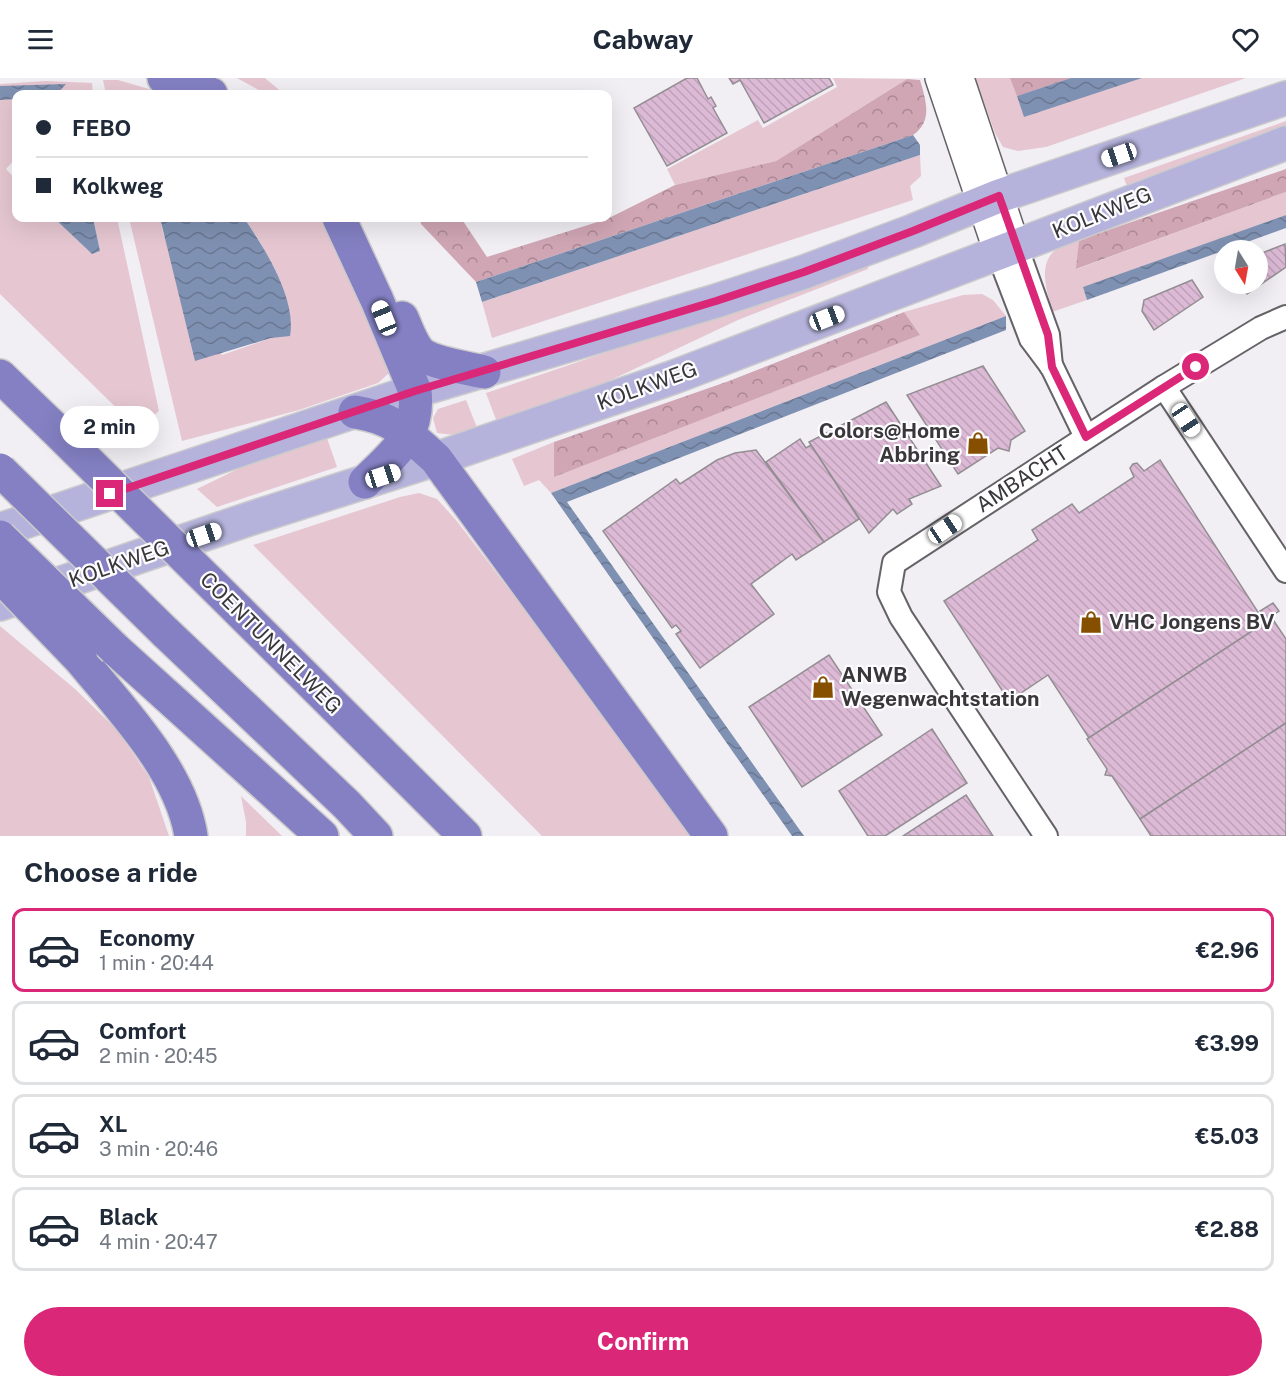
<!DOCTYPE html>
<html lang="en">
<head>
<meta charset="utf-8">
<style>
  body { margin:0; font-family:"Public Sans",sans-serif; background:#f6f6f7; color:#1f2937; height:100vh; display:flex; flex-direction:column; font-size:22px; white-space:nowrap }
  * { box-sizing:border-box; margin:0 }
  p { font-size:20px; color:#747a83 }
  .icon { flex:none; width:33px; height:33px; fill:none; stroke:currentColor; stroke-width:2; stroke-linecap:round; stroke-linejoin:round }
  .map { position:relative; height:758px; overflow:hidden }
  .details { display:flex; flex-direction:column; background:#fff; flex:1 }
  .details>* { flex:none }
  .top-card { position:absolute; left:12px; top:12px; width:600px; height:132px; border-radius:12px; box-shadow:0 6px 24px #0002; display:grid; align-content:center; height:132px; padding:0 24px; background:#fff }
  .needle { width:39px; rotate:169deg }
  .controls { position:absolute; left:1214px; top:162px; display:grid; gap:12px }
  .controls a { display:grid; place-items:center; width:54px; height:54px; border-radius:50%; background:#fff; box-shadow:0 6px 24px #0002; font-size:30px }
  .end { position:absolute; width:27px; height:27px; margin:-14px; border:8px solid #db2777; background:#fff; box-shadow:0 0 0 3px #fff }
  .from { border-radius:50% }
  .bubble { position:absolute; height:42px; border-radius:21px; background:#fff; box-shadow:0 6px 24px #0002; font-size:20px; font-weight:700; line-height:42px; text-align:center }
  .car { position:absolute; width:18px; height:36px; margin:-18px -9px; border-radius:8px; box-shadow:0 0 4px 2px #0007; background:linear-gradient(#fff 24%,#345 0 40%,#fff 0 76%,#345 0 86%,#fff 0) }
  .top-card b { display:flex; align-items:center; gap:21px; height:57px; font-size:22px }
  .top-card b+b { border-top:2px solid #e0e1e3 }
  .top-card i { width:15px; height:15px; background:#1f2937 }
  ul { padding:0; list-style:none }
  li { display:flex; align-items:center; gap:18px; height:84px; margin:0 12px 9px; padding:0 12px; border:3px solid #e0e1e3; border-radius:12px }
  li div { flex:1 }
  li b { display:block; font-size:22px }
  li em { font-style:normal; font-weight:700 }
  li.active { border-color:#db2777 }
  li>.icon { width:54px; height:54px; stroke-width:1.5 }
  h2 { padding:0 24px; font-size:27px; line-height:72px }
  .button { display:flex; gap:12px; margin-top:auto; padding:12px 24px }
  .button a { flex:1; height:69px; border-radius:36px; background:#db2777; color:#fff; font-size:24px; font-weight:700; line-height:69px; text-align:center }
  header { display:flex; justify-content:space-between; align-items:center; height:78px; padding:0 24px; background:#fff; font-size:27px; font-weight:700 }
  .map>svg:first-child { display:block }
  .grass { fill:#e6c7d1 }
  .forest { fill:url(#forest-crowns) }
  .water { fill:url(#water-waves) }
  .building { fill:url(#building-back-hatch); stroke:#938e92; stroke-width:1.5 }
  .lines { fill:none; stroke-linecap:round; stroke-linejoin:round }
  .minor-casing { stroke:#666368; stroke-width:26 }
  .tertiary-casing { stroke:#666368; stroke-width:30 }
  .primary-casing { stroke:#cccbcc; stroke-width:36 }
  .motorway-casing { stroke:#cccbcc; stroke-width:36 }
  .minor { stroke:#fff; stroke-width:22 }
  .tertiary { stroke:#fff; stroke-width:27 }
  .primary { stroke:#b5b3db; stroke-width:33 }
  .motorway { stroke:#8480c3; stroke-width:33 }
  .motorway-bridge-casing { stroke:#cccbcc; stroke-width:36; stroke-linecap:butt }
  .motorway-bridge { stroke:#8480c3; stroke-width:33 }
  .route { stroke:#db2777; stroke-width:8 }
  .labels { text-anchor:middle; stroke-width:4.5; stroke-linejoin:round; paint-order:stroke }
  .street-label { font-size:21px; fill:#39373a; stroke:#fdfcfe }
  .poi-label { font-size:21px; font-weight:bold; fill:#39373a; stroke:#fdfcfe; text-anchor:start }
</style>
</head>
<body>
<header><svg class="icon" aria-label="menu" viewBox="0 0 24 24"><path d="M4 6h16M4 12h16M4 18h16"/></svg>Cabway<svg class="icon" aria-label="heart" viewBox="0 0 24 24"><path d="M12 20l-8-8c-3-5 5-10 8-4 3-6 11-1 8 4z"/></svg></header>
<div class="map">
<svg width="1286" height="758" viewBox="0 0 1286 758">
  <defs>
    <pattern id="forest-crowns" width="20" height="18" patternUnits="userSpaceOnUse" patternTransform="scale(1.5)"><rect width="20" height="18" fill="#d0a6b4"/><path d="M2 6a3 3 0 1 1 6 0M12 15a3 3 0 1 1 6 0" fill="none" stroke="#aa8893"/></pattern>
    <pattern id="water-waves" width="16" height="10" patternUnits="userSpaceOnUse" patternTransform="scale(1.5)"><rect width="16" height="10" fill="#7f91b2"/><path d="M0 5q4-4 8 0t8 0" fill="none" stroke="#697792"/></pattern>
    <pattern id="building-back-hatch" width="6" height="6" patternUnits="userSpaceOnUse" patternTransform="scale(1.5)"><rect width="6" height="6" fill="#dcbad6"/><path d="M-1 5l2 2M0 0l6 6M5-1l2 2" fill="none" stroke="#bea0b8"/></pattern>
  </defs>
  <rect width="100%" height="100%" fill="#f1eef4"/>
  <g class="grass">
    <polygon points="237,0 265,0 284,16 266,16"/>
    <polygon points="833,0 907,1 776,83 675,107 667,91 758,42 763,50 837,9"/>
    <polygon points="975,0 1246,0 1046,69 1018,73 1003,69 995,55"/>
    <polygon points="103,2 118,2 166,16 106,16"/>
    <polygon points="46,3 92,5 93,16 16,16 16,80 6,91 16,102 16,140 54,140 92,176 100,173 93,140 117,140 159,333 138,351 0,216 0,6"/>
    <polygon points="1286,43 1286,53 1128,111 1124,100"/>
    <polygon points="920,77 921,98 910,108 913,122 492,260 482,224"/>
    <path d="M1286 114V137L1084 209 1087 222 1052 234C1048 215 1036 185 1057 171 1064 167 1072 165 1079 162L1077 191Z"/>
    <polygon points="129,140 160,140 163,155 222,277 271,260 277,195 257,159 244,140 321,140 334,159 389,290 389,295 378,305 299,332 182,363"/>
    <path d="M867 186 868 191 738 242 573 320 498 347 486 315C613 273 739 227 867 186Z"/>
    <polygon points="982,216 993,222 1006,238 551,415 539,402 524,408 512,381 554,364 555,398 919,257 904,234 963,217"/>
    <polygon points="466,322 478,352 455,357 437,355 433,340 438,331"/>
    <polygon points="327,360 337,389 217,429 197,411 250,385"/>
    <polygon points="419,415 437,421 456,442 698,758 542,758 253,467 400,419"/>
    <polygon points="0,548 75,611 117,652 149,699 169,758 0,758"/>
    <polygon points="241,718 282,758 246,758 246,744"/>
  </g>
  <g class="forest">
    <polygon points="1010,0 1071,0 1017,18"/>
    <path d="M907 1 920 2C926 23 933 43 913 57L476 204 421 146 420 140H461L487 179 607 141 675 107 776 83Z"/>
    <polygon points="1286,91 1286,114 1076,191 1079,162"/>
    <polygon points="904,234 920,257 554,399 554,364 729,303"/>
  </g>
  <g class="water">
    <polygon points="1071,0 1142,0 1024,39 1017,18"/>
    <polygon points="66,6 57,16 16,16 16,21 0,22 0,8"/>
    <polygon points="913,57 920,67 920,77 482,224 476,204"/>
    <polygon points="1286,137 1286,150 1087,222 1083,209"/>
    <polygon points="54,140 93,140 100,173 92,176"/>
    <path d="M160 140H244C264 169 297 221 290 258L271 260 195 283Z"/>
    <polygon points="1006,238 1006,252 567,424 804,758 792,758 551,415"/>
  </g>
  <g class="building">
    <polygon points="687,0 697,0 708,21 711,19 716,28 713,30 727,55 667,88 634,30"/>
    <polygon points="729,0 829,0 833,7 764,45 740,2 733,6"/>
    <polygon points="1285,166 1286,189 1247,216 1240,206 1257,206 1257,177"/>
    <polygon points="1192,202 1203,219 1154,252 1142,233 1144,222"/>
    <polygon points="983,288 1025,353 1011,362 1009,373 998,370 958,396 907,317"/>
    <polygon points="886,324 941,408 909,421 912,426 897,436 893,431 869,455 809,364"/>
    <polygon points="800,361 806,370 811,367 859,441 824,464 766,384"/>
    <polygon points="756,372 824,464 796,482 792,476 751,506 774,536 700,590 676,556 681,553 676,547 672,550 603,453 676,401 680,406 717,382 735,375"/>
    <polygon points="1160,382 1265,545 1089,660 1048,597 1009,623 944,523 1038,462 1032,452 1072,426 1079,435 1134,399 1130,390 1133,386 1137,385 1144,393"/>
    <polygon points="1273,525 1279,533 1266,542 1260,533"/>
    <polygon points="1272,540 1286,561 1286,645 1140,741 1112,698 1105,697 1107,691 1087,661"/>
    <polygon points="829,577 882,657 802,709 749,629"/>
    <polygon points="1286,645 1286,758 1151,758 1140,741"/>
    <polygon points="932,651 967,705 885,758 868,758 839,713"/>
    <polygon points="966,717 993,758 903,758"/>
  </g>
  <g class="lines">
    <g class="minor-casing">
      <g id="minor">
        <polyline points="1016,168 1048,257 1051,288"/>
        <polyline points="998,175 1031,261 1052,289 1086,359"/>
        <polyline points="1164,309 1261,250 1286,239"/>
        <polyline points="1046,758 901,539 889,514 894,485 1164,309 1286,493"/>
      </g>
    </g>
    <g class="tertiary-casing">
      <g id="tertiary">
        <polyline points="939,0 998,175"/>
        <polyline points="960,0 1016,168"/>
      </g>
    </g>
    <g class="primary-casing">
      <g id="primary">
        <polyline points="0,452 415,313 716,223 804,194 913,153 999,118 1286,20"/>
        <polyline points="0,526 249,441 436,381 674,299 1286,65"/>
      </g>
    </g>
    <g class="motorway-casing">
      <g id="motorway">
        <polyline points="164,0 211,16"/>
        <path d="M339 140 377 222 415 313C420 358 394 375 365 404"/>
        <path d="M402 240C407 251 413 270 423 277 437 286 467 290 484 294"/>
        <polyline points="0,298 54,350"/>
        <path d="M355 334C394 340 407 355 436 381L711 758"/>
        <polyline points="237,531 465,758"/>
        <polyline points="165,554 347,727 376,758"/>
        <polyline points="115,571 322,758"/>
        <path d="M81 582C121 631 181 693 191 758"/>
      </g>
    </g>
    <use href="#minor" class="minor"/>
    <use href="#tertiary" class="tertiary"/>
    <use href="#primary" class="primary"/>
    <use href="#motorway" class="motorway"/>
    <g class="motorway-bridge-casing">
      <g id="motorway-bridge">
        <polyline points="54,350 237,531"/>
        <polyline points="0,392 165,554"/>
        <polyline points="0,459 115,571"/>
        <polyline points="0,498 81,582"/>
      </g>
    </g>
    <use href="#motorway-bridge" class="motorway-bridge"/>
  </g>
  <g class="lines">
    <polyline class="route" points="110,416 415,313 716,223 804,194 913,153 999,118 1048,257 1052,289 1086,359 1196,289"/>
  </g>
  <defs>
    <g id="shop-bare" transform="scale(1.8)"><path d="M-5-2.5h2.3a2.7 3.5 0 0 1 5.4 0H5L5.5 6h-11ZM-1.5-2.5h3a1.5 2.3 0 0 0-3 0Z" fill="#864f00" stroke="#fdfcfe" stroke-width="2.5" paint-order="stroke"/></g>
  </defs>
  <g fill-rule="evenodd">
    <use href="#shop-bare" x="978" y="365"/>
    <use href="#shop-bare" x="1091" y="544"/>
    <use href="#shop-bare" x="823" y="609"/>
  </g>
  <g class="labels">
    <g class="street-label">
      <text transform="translate(1102 135) rotate(-22)" y="7">KOLKWEG</text>
      <text transform="translate(647 308) rotate(-20)" y="7">KOLKWEG</text>
      <text transform="translate(1022 401) rotate(-33)" y="7">AMBACHT</text>
      <text transform="translate(119 486) rotate(-19)" y="7">KOLKWEG</text>
      <text transform="translate(271 565) rotate(45)" y="7">COENTUNNELWEG</text>
    </g>
    <g class="poi-label">
      <text x="960" y="360" text-anchor="end">Colors@Home<tspan x="960" dy="24">Abbring</tspan></text>
      <text x="1109" y="551">VHC Jongens BV</text>
      <text x="841" y="604">ANWB<tspan x="841" dy="24">Wegenwachtstation</tspan></text>
    </g>
  </g>
</svg>
<div class="controls">
<a><svg class="needle" viewBox="-14 -14 28 28"><path d="M0-13l5 13h-10z" fill="#e53935"/><path d="M0 13l5-13h-10z" fill="#747a83"/></svg></a>
</div>
<i class="end from" style="left:1196px;top:289px"></i>
<i class="end" style="left:110px;top:416px"></i>
<div class="bubble" style="left:60px;top:328px;width:99px">2 min</div>
<i class="car" style="left:1119px;top:77px;rotate:251deg"></i>
<i class="car" style="left:384px;top:240px;rotate:338deg"></i>
<i class="car" style="left:827px;top:240px;rotate:69deg"></i>
<i class="car" style="left:1186px;top:342px;rotate:146deg"></i>
<i class="car" style="left:383px;top:398px;rotate:72deg"></i>
<i class="car" style="left:945px;top:451px;rotate:56deg"></i>
<i class="car" style="left:204px;top:457px;rotate:71deg"></i>
<div class="top-card">
<b><i class="from"></i>FEBO</b>
<b><i></i>Kolkweg</b>
</div>
</div>
<section class="details">
<h2>Choose a ride</h2>
<ul>
<li class="active"><svg class="icon" aria-label="car" viewBox="0 0 24 24"><path d="M5 17H2v-5l4-1 3-4h7l3 4 3 1v5h-3M9 17h6M6 11h13"/><circle cx="7" cy="17" r="2"/><circle cx="17" cy="17" r="2"/></svg><div><b>Economy</b><p>1 min · 20:44</p></div><em>€2.96</em></li>
<li><svg class="icon" aria-label="car" viewBox="0 0 24 24"><path d="M5 17H2v-5l4-1 3-4h7l3 4 3 1v5h-3M9 17h6M6 11h13"/><circle cx="7" cy="17" r="2"/><circle cx="17" cy="17" r="2"/></svg><div><b>Comfort</b><p>2 min · 20:45</p></div><em>€3.99</em></li>
<li><svg class="icon" aria-label="car" viewBox="0 0 24 24"><path d="M5 17H2v-5l4-1 3-4h7l3 4 3 1v5h-3M9 17h6M6 11h13"/><circle cx="7" cy="17" r="2"/><circle cx="17" cy="17" r="2"/></svg><div><b>XL</b><p>3 min · 20:46</p></div><em>€5.03</em></li>
<li><svg class="icon" aria-label="car" viewBox="0 0 24 24"><path d="M5 17H2v-5l4-1 3-4h7l3 4 3 1v5h-3M9 17h6M6 11h13"/><circle cx="7" cy="17" r="2"/><circle cx="17" cy="17" r="2"/></svg><div><b>Black</b><p>4 min · 20:47</p></div><em>€2.88</em></li>
</ul>
<div class="button"><a>Confirm</a></div>
</section>
</body>
</html>
